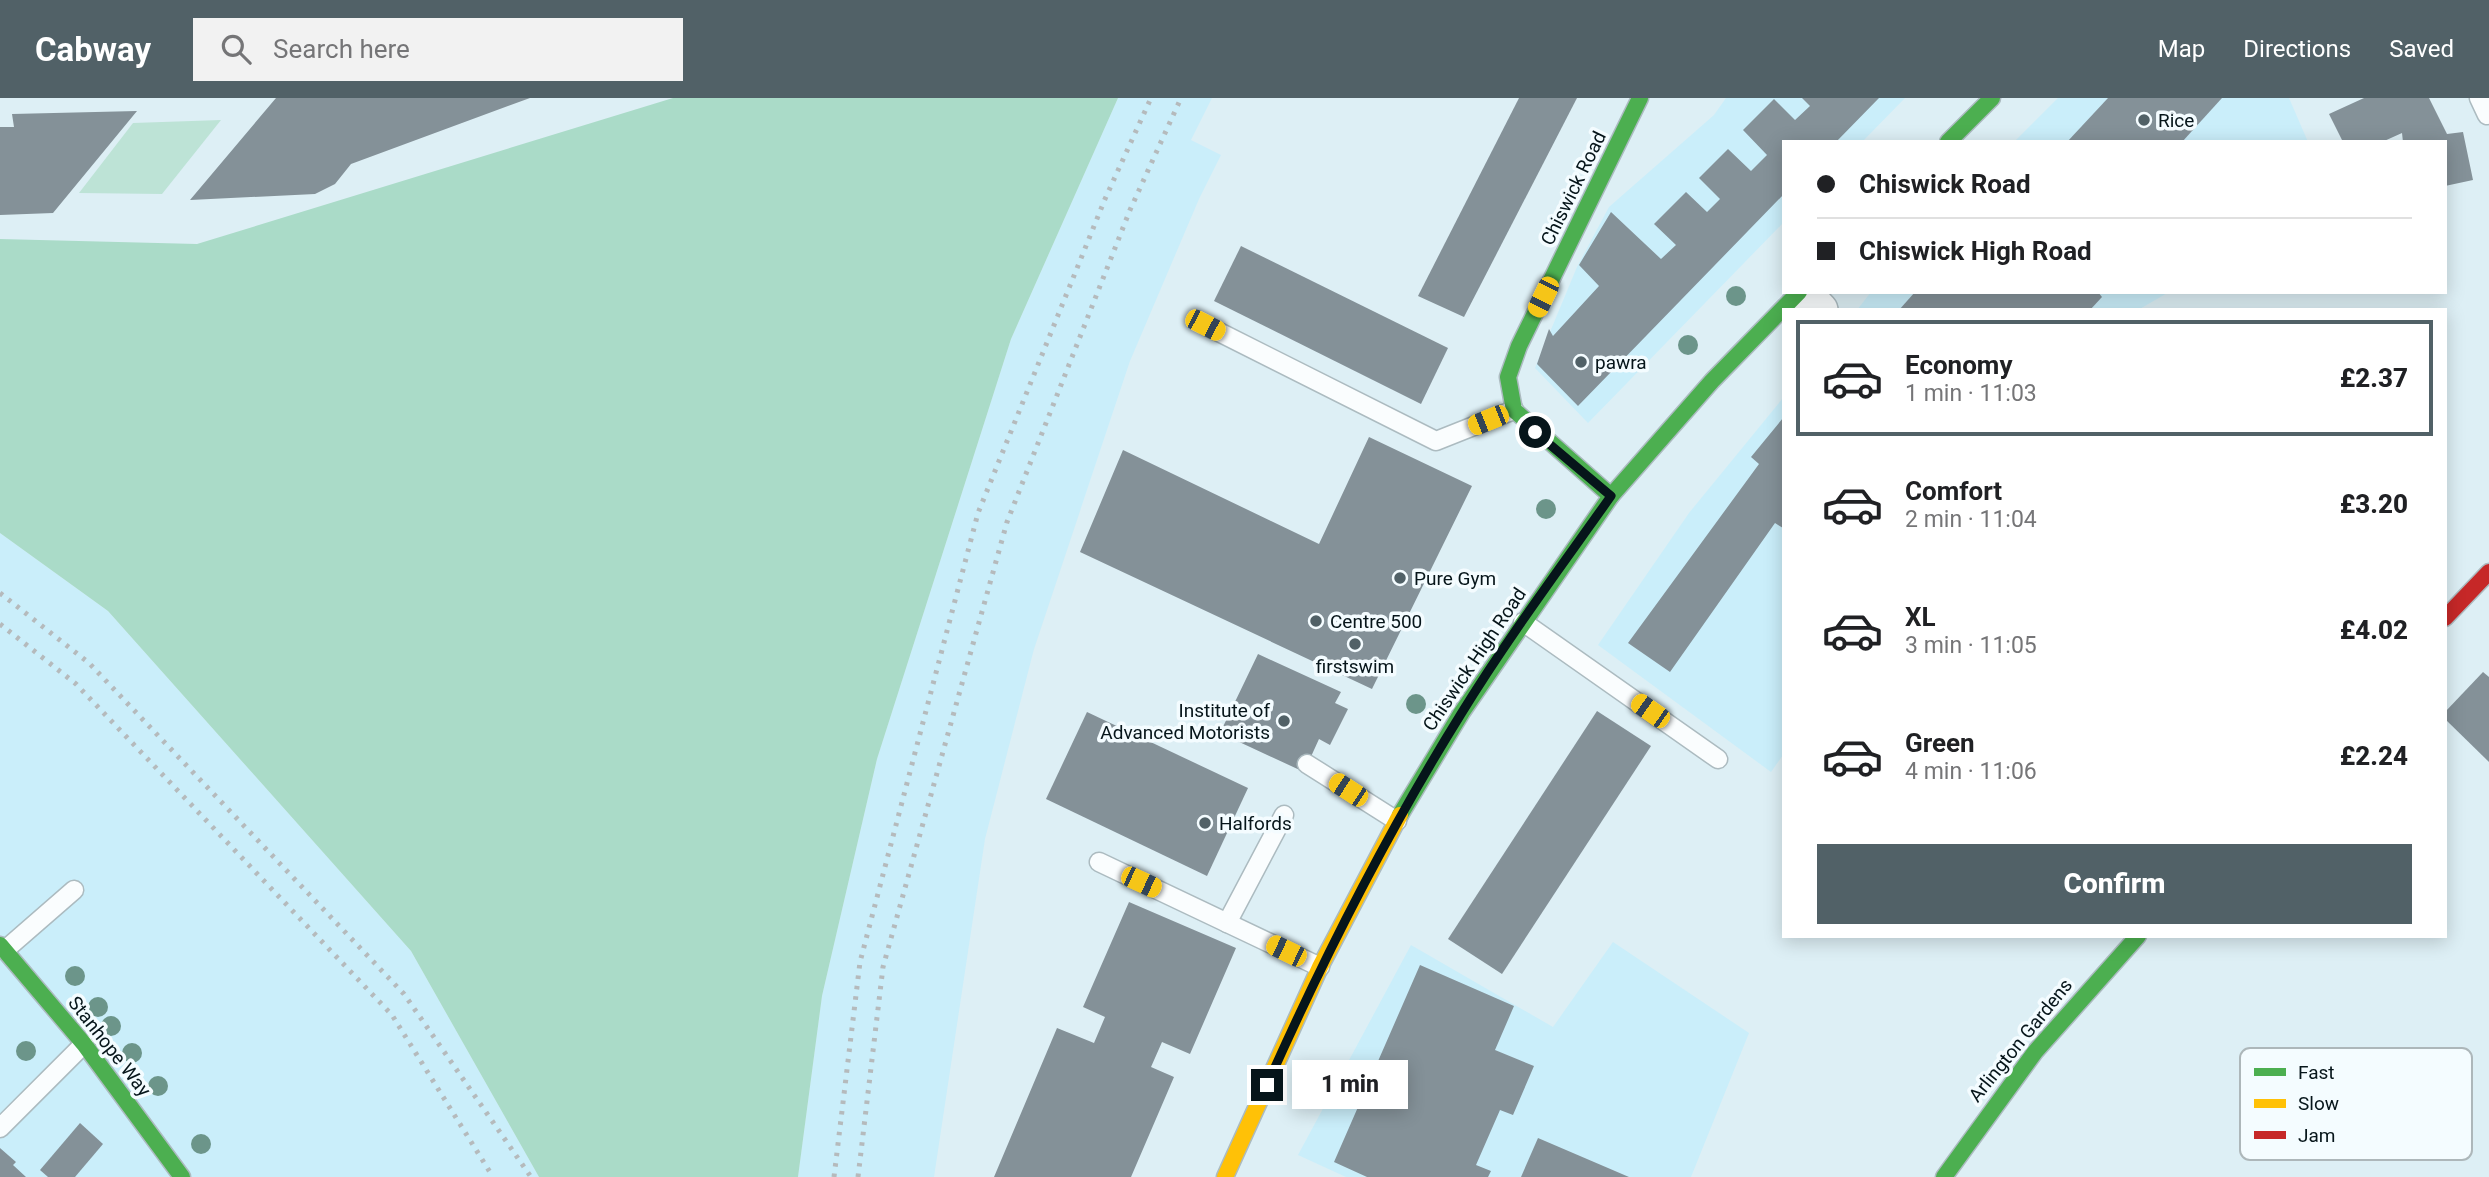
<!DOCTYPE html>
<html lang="en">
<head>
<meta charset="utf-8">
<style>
  body { margin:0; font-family:Roboto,sans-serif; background:#f2f2f2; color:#202124; height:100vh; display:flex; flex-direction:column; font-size:26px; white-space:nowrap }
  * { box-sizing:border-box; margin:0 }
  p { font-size:23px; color:#757577 }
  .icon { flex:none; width:38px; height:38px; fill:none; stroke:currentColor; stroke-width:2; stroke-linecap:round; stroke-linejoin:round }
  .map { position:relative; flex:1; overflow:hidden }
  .drawer { position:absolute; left:1782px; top:210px; width:665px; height:630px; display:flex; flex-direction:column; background:#fff; border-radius:0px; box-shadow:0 4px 18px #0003 }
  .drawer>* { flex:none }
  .guide { position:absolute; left:1782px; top:42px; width:665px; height:154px; border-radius:0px; box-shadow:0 4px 18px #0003; display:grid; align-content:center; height:154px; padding:0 35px; background:#fff }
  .end { position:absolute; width:32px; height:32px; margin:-16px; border:9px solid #06151a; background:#fff; box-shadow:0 0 0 4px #fff }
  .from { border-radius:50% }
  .bubble { position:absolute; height:49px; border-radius:0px; background:#fff; box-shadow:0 4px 18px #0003; font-size:23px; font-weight:800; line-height:49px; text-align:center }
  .car { position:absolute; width:21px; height:42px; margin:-21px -10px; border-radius:9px; box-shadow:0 0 5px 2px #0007; background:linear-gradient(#f5c518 24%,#345 0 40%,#f5c518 0 76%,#345 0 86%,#f5c518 0) }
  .guide b { display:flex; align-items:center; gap:24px; height:66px; font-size:26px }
  .guide b+b { border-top:2px solid #e0e0e0 }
  .guide i { width:18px; height:18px; background:#202124 }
  ul { padding:12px 0 0; list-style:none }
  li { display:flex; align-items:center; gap:21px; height:116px; margin:0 14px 10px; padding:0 21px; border:4px solid transparent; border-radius:0px }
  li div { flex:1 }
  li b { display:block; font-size:26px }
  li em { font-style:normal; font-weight:800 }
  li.active { border-color:#516167 }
  li>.icon { width:63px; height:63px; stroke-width:1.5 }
  .action { display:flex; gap:14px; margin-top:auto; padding:14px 35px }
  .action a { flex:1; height:80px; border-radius:0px; background:#516167; color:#fff; font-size:28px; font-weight:800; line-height:80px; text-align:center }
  header { display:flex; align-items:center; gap:42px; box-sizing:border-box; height:98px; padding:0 35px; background:#516167; color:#fff }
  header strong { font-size:33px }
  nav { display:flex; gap:38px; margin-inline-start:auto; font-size:24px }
  .search { width:490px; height:63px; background:#f2f2f2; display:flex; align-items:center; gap:18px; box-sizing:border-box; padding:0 24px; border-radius:0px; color:#757577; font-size:26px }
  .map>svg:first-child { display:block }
  .built { fill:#caeefa }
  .green { fill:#bde3d6 }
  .forest { fill:#aadbc8 }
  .building { fill:#849198 }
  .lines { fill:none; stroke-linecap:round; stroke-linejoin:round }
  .lane-casing { stroke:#acbbc0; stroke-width:21 }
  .street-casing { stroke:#acbbc0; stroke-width:38 }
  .fast-casing { stroke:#acbbc0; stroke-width:19 }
  .slow-casing { stroke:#acbbc0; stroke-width:19 }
  .jam-casing { stroke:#acbbc0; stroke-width:19 }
  .lane { stroke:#fafdfe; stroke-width:18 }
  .street { stroke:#fafdfe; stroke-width:35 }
  .fast { stroke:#4caf50; stroke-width:16 }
  .slow { stroke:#ffc107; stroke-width:16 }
  .jam { stroke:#c62828; stroke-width:16 }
  .rail { stroke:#b5babc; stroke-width:5; stroke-dasharray:3.5 7; stroke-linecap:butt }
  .tree { fill:#6c958a }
  .route { stroke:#06151a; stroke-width:9 }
  .poi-dot { fill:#516167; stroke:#f4fcff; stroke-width:2.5 }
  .labels { text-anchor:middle; stroke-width:7; stroke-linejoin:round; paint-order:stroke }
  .poi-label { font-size:19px; fill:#06151a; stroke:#f4fcff; text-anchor:start }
  .street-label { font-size:19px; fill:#06151a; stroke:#f4fcff }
  .key { fill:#f4fcff; stroke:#adb7ba; stroke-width:2 }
  .key-label { font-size:19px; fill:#06151a }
</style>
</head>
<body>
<header>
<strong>Cabway</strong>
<div class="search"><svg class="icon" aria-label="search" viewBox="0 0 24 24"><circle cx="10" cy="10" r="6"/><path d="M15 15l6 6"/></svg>Search here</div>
<nav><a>Map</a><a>Directions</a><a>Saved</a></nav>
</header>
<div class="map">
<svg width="2489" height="1079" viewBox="0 0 2489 1079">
  <rect width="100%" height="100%" fill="#ddeff5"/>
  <g class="built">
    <polygon points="1118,0 1212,0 1191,42 1221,57 1199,101 1130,263 1034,551 985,741 934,1079 798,1079 822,898 877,661 1011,241"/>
    <polygon points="1726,0 1905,0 1862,44 1783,44 1783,125 1588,325 1535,270 1577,169 1609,109 1714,17"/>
    <polygon points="2058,0 2289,0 2308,44 2014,44"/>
    <polygon points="1871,194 2169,194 2138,212 1857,212"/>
    <polygon points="1783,300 1783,657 1771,674 1598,547 1689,415"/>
    <polygon points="0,435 108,513 411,853 539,1079 0,1079"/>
    <polygon points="1613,844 1749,935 1691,1079 1346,1079 1298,1057 1411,847 1553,929"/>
  </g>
  <polygon class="green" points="221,22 162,96 79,95 133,25"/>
  <polygon class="forest" points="673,0 1118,0 1011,241 877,661 822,898 798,1079 539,1079 411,853 108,513 0,435 0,141 197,146"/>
  <g class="building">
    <polygon points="276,0 530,0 351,66 335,86 315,96 190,102"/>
    <polygon points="1519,0 1577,0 1464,219 1418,198"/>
    <polygon points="1802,0 1879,0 1836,44 1783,44 1783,97 1578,308 1537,266 1549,231 1553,238 1599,188 1579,167 1611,114 1661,161 1676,147 1654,126 1686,94 1707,114 1720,101 1699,80 1728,51 1751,73 1767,57 1743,32 1774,1 1795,22 1810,8"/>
    <polygon points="2108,0 2222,0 2182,44 2067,44"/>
    <polygon points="2364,0 2429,0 2447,36 2463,34 2473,82 2445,88 2445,44 2403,44 2402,35 2382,44 2343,44 2329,16"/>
    <polygon points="137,13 53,115 0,117 0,29 14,29 12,16"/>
    <polygon points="1241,148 1448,250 1421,306 1214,203"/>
    <polygon points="1915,194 2098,194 2102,199 2090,212 1899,212"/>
    <polygon points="1783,320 1783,430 1775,425 1670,574 1628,545 1759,366 1751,359"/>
    <polygon points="1369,339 1472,388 1372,591 1080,454 1123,352 1319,446"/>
    <polygon points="1258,556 1341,594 1335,605 1348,611 1330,647 1319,641 1304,674 1220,635"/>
    <polygon points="2483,574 2489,579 2489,664 2445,621 2445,614"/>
    <polygon points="1597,613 1651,648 1502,876 1448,841"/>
    <polygon points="1087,614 1248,690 1207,778 1046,701"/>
    <polygon points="1129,804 1236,850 1190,956 1162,944 1151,969 1174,979 1131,1079 994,1079 1057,930 1094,945 1105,919 1083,909"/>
    <polygon points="1420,867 1514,908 1495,952 1534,968 1513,1017 1500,1012 1476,1067 1491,1073 1488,1079 1367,1079 1334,1064"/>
    <polygon points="80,1025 103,1046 75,1079 48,1079 40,1072"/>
    <polygon points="1538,1040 1629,1079 1521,1079"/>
    <polygon points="0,1050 16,1064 13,1067 26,1079 0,1079"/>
  </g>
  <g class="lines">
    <g class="lane-casing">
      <g id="lane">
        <polyline points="2479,0 2487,17"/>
        <polyline points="1205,227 1436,343 1514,312"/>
        <polyline points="1523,524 1718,661"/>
        <polyline points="1307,666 1397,723"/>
        <polyline points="1099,764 1320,869"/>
        <polyline points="1227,825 1284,717"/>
        <polyline points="5,852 74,792"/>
        <polyline points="0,1030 84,946"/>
      </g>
    </g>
    <g class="street-casing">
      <polyline id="street" points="1803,194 1820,212"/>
    </g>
    <g class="fast-casing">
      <g id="fast">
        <polyline points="1948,44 1992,0"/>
        <polyline points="1611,398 1514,312 1508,279 1519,248 1640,0"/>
        <polyline points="1400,717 1462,614 1611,398 1712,283 1799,194"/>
        <polyline points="0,847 84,946 182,1079"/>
        <polyline points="1944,1079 2035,954 2138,838"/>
      </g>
    </g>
    <g class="slow-casing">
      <polyline id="slow" points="1225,1079 1320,869 1400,717"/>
    </g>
    <g class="jam-casing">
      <polyline id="jam" points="2445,520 2489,474"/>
    </g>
    <use href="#lane" class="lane"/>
    <use href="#street" class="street"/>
    <use href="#fast" class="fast"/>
    <use href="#slow" class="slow"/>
    <use href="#jam" class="jam"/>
    <g class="rail">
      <polyline points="0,495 89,565 404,896 531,1079"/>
      <polyline points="0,526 76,586 392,917 493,1079"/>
      <polyline points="834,1079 860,864 978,415 1105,101 1151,0"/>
      <polyline points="858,1079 883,869 1007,424 1130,112 1181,0"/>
    </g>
  </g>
  <g class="tree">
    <circle cx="1736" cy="198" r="10"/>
    <circle cx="1688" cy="247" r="10"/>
    <circle cx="1546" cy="411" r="10"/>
    <circle cx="1416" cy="606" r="10"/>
    <circle cx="75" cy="878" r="10"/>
    <circle cx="98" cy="909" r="10"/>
    <circle cx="111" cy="928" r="10"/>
    <circle cx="26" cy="953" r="10"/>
    <circle cx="132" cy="955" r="10"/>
    <circle cx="158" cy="988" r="10"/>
    <circle cx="201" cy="1046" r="10"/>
  </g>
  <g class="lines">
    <path class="route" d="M1267 987C1324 859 1387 735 1461 616 1507 541 1560 470 1611 398L1535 334"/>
  </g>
  <g class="poi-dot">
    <circle cx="2144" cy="22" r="7"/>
    <circle cx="1581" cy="264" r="7"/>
    <circle cx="1400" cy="480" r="7"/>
    <circle cx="1316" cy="523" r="7"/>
    <circle cx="1355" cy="546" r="7"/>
    <circle cx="1284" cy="623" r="7"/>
    <circle cx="1205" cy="725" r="7"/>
  </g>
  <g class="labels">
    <g class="poi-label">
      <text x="2158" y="29">Rice</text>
      <text x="1595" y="271">pawra</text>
      <text x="1414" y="487">Pure Gym</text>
      <text x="1330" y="530">Centre 500</text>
      <text x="1355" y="575" text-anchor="middle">firstswim</text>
      <text x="1270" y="619" text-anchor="end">Institute of<tspan x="1270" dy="22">Advanced Motorists</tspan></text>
      <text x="1219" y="732">Halfords</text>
    </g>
    <g class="street-label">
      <text transform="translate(1573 90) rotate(-64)" y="7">Chiswick Road</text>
      <text transform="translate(1474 561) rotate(-56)" y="7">Chiswick High Road</text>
      <text transform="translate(2020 942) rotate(-51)" y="7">Arlington Gardens</text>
      <text transform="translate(110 948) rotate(52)" y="7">Stanhope Way</text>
    </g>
  </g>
  <rect x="2240" y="950" width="232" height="112" rx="10" class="key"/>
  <rect x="2254" y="970" width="32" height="8" fill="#4caf50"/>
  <rect x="2254" y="1001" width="32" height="9" fill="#ffc107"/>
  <rect x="2254" y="1033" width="32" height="8" fill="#c62828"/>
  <g class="key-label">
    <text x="2298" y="981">Fast</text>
    <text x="2298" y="1012">Slow</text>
    <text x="2298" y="1044">Jam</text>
  </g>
</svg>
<i class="end from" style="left:1535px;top:334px"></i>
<i class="end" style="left:1267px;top:987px"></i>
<div class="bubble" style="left:1292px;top:962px;width:116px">1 min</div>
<i class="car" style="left:1543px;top:199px;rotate:206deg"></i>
<i class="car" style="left:1205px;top:227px;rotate:117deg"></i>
<i class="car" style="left:1488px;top:322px;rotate:248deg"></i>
<i class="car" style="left:1650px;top:613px;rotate:305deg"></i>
<i class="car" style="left:1348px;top:692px;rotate:303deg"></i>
<i class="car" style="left:1141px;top:784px;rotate:115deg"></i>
<i class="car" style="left:1286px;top:853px;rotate:296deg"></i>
<div class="guide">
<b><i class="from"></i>Chiswick Road</b>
<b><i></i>Chiswick High Road</b>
</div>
<section class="drawer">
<ul>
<li class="active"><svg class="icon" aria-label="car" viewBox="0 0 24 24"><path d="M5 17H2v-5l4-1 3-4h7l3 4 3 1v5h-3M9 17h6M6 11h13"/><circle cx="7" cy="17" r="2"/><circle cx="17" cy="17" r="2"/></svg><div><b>Economy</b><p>1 min · 11:03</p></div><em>£2.37</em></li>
<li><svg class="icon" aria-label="car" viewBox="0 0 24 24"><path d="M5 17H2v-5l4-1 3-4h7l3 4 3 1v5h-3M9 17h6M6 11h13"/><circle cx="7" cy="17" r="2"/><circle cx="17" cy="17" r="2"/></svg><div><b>Comfort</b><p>2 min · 11:04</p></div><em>£3.20</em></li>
<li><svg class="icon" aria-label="car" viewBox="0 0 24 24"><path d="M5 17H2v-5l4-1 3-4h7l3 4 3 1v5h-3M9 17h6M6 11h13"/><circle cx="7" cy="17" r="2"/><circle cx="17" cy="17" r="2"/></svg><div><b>XL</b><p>3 min · 11:05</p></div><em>£4.02</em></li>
<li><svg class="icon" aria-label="car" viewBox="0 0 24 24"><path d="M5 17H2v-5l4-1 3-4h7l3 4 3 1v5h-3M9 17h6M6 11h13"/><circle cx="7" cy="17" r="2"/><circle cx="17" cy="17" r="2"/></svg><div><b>Green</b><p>4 min · 11:06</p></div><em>£2.24</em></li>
</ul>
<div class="action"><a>Confirm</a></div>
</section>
</div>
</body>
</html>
